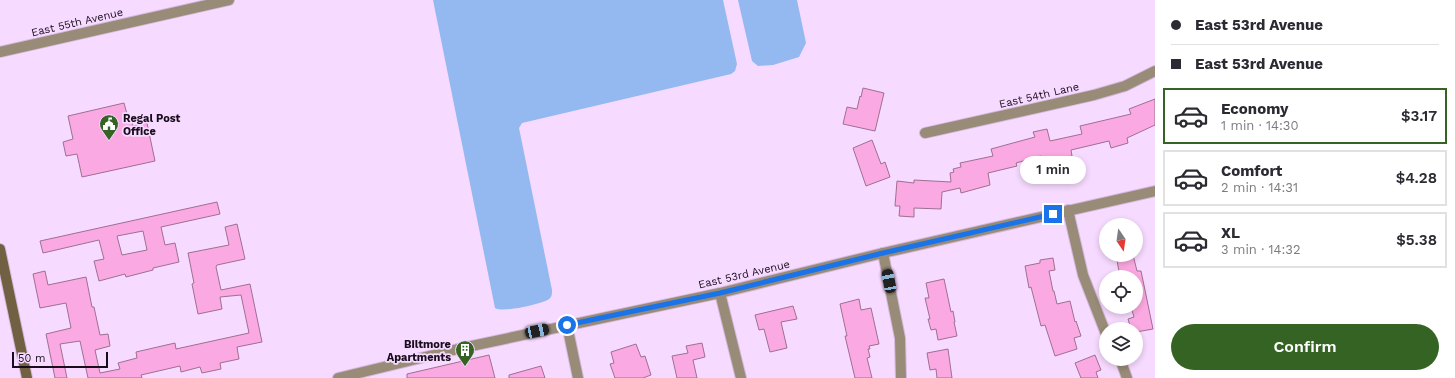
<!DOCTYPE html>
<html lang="en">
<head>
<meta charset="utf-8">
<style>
  body { margin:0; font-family:"Work Sans",sans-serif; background:#f7f7f7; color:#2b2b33; height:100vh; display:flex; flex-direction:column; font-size:15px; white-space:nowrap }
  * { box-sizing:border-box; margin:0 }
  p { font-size:13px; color:#7c7c81 }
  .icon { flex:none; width:22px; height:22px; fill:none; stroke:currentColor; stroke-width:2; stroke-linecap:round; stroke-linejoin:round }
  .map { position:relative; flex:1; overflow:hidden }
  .panel { display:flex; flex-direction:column; background:#fff; width:300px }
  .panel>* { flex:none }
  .top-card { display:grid; align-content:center; height:88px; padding:0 16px; background:#fff }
  .needle { width:26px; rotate:167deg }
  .fabs { position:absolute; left:1099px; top:218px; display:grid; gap:8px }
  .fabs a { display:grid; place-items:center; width:44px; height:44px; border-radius:50%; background:#fff; box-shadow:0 2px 6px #0003; font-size:20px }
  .scale { position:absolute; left:12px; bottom:10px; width:96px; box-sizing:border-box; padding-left:4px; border:2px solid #190d1d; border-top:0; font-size:11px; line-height:14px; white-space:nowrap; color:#190d1d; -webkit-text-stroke:3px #f7daff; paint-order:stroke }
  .end { position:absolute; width:18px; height:18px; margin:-9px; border:5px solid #1a73e8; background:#fff; box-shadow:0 0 0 2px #fff }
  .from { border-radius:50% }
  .bubble { position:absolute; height:28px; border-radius:14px; background:#fff; box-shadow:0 2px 6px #0003; font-size:13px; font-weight:600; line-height:28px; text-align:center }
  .car { position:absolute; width:12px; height:24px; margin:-12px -6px; border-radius:5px; box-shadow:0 0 3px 1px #0007; background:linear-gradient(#222 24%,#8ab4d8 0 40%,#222 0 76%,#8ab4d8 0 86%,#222 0) }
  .top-card b { display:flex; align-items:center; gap:14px; height:38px; font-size:15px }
  .top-card b+b { border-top:1px solid #e1e1e2 }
  .top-card i { width:10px; height:10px; background:#2b2b33 }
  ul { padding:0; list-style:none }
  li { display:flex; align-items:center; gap:12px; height:56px; margin:0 8px 6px; padding:0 8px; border:2px solid #e1e1e2; border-radius:0px }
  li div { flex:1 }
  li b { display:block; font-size:15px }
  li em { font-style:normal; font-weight:600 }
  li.active { border-color:#346323 }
  li>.icon { width:36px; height:36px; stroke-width:1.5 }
  .action { display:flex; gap:8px; margin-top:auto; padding:8px 16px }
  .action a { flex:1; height:46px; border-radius:24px; background:#346323; color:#fff; font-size:16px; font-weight:600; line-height:46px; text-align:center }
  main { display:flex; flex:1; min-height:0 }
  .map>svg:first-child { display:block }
  .water { fill:#94b8f0 }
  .building { fill:#fba9e2; stroke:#9e7090; fill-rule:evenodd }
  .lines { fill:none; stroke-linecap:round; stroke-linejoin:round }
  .minor-casing { stroke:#d3b9db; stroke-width:12 }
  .secondary-casing { stroke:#d3b9db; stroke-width:12 }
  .minor { stroke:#988b77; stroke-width:10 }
  .secondary { stroke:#726042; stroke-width:10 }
  .route { stroke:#1a73e8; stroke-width:5 }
  .labels { text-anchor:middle; stroke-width:3.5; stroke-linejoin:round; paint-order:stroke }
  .street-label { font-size:11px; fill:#190d1d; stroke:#f7daff }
  .poi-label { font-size:11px; font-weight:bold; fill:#190d1d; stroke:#f7daff; text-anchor:start }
</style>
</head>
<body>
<main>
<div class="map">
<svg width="1155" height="378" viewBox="0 0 1155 378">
  <rect width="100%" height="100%" fill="#f7daff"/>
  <g class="water">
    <path d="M433 0H723L737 64 735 71 731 74 522 123 519 128 552 290C552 294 552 297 549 299 542 304 502 313 495 308Z"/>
    <polygon points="738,0 797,0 806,43 799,57 773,65 758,66 752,61"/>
  </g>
  <g class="building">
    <polygon points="863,88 884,93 875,131 843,124 847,107 857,109 860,96 861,97"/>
    <polygon points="1155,99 1155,125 1127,138 1128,143 1111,148 1109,141 1071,150 1072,156 1042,163 1041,156 1016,163 1017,166 988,173 990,185 961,193 960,188 942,192 941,209 914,208 914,217 899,216 900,206 895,206 897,181 914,183 914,180 951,182 950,173 954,172 953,169 961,167 960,163 993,156 991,149 1035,137 1033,132 1047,129 1050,141 1082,134 1080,126 1131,114 1129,109"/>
    <polygon points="124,103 127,114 130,114 133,126 147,123 155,161 82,177 77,154 66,156 63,142 73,139 68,116"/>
    <polygon points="872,140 881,164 885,162 890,177 866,186 853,148"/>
    <path d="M217 202 220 214 161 227 165 245 175 243 179 262 153 268V270L126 277 125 274 99 281 94 261 104 259 99 240 43 253 40 241ZM143 231 147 250 122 255 117 236Z"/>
    <polygon points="237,224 245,259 217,265 216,267 221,290 250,284 262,342 237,347 239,359 220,363 221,369 202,373 200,367 181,372 180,366 141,375 142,378 88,378 80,341 60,344 67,378 55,378 46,334 71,328 66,303 40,308 33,274 45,271 48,285 86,277 92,307 94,307 100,335 108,334 110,346 95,350 100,373 120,369 118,363 137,358 136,352 175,343 176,349 249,333 241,295 220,297 222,309 198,314 192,284 194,283 188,253 229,245 225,227"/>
    <polygon points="1116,255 1133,255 1137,271 1141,271 1153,329 1136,332 1136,329 1131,329 1128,319 1134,317 1131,307 1136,307 1136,277 1120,277"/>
    <polygon points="1053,258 1055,270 1049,271 1053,291 1054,291 1057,304 1070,301 1075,322 1076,321 1081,336 1074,338 1077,349 1055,356 1045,325 1041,326 1031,287 1029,288 1025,266 1040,263 1040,260"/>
    <polygon points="944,279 951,312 953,311 955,322 954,322 957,336 938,340 936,329 931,330 928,319 930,319 925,298 929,298 926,283"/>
    <polygon points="859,299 861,310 871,308 879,344 869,346 870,349 868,349 870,357 867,358 872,378 855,378 845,336 847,336 840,304"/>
    <polygon points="793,306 797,319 781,322 787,348 770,352 764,329 759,330 755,315"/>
    <polygon points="702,343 705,357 693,360 697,378 677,378 672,356 688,353 686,346"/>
    <polygon points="636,344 641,357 645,356 651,375 643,378 615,378 610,364 614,363 611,352"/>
    <polygon points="948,349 952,378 937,378 936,369 930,370 927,353"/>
    <polygon points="489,355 495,378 407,378 407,374"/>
    <polygon points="1095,355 1101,370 1096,372 1098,378 1081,378 1075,363"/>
    <polygon points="541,366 545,378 509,378 509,375"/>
  </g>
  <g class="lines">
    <g class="minor-casing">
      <g id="minor">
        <polyline points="0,52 229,0"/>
        <polyline points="925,133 1094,95 1125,86 1155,71"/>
        <polyline points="1068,210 1083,275 1106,334"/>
        <polyline points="883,253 900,338 901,378"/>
        <polyline points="720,293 741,378"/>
        <polyline points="567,325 578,378"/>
        <polyline points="1120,359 1127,378"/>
        <polyline points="338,378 462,348 720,293 883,253 1155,191"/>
      </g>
    </g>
    <g class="secondary-casing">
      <polyline id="secondary" points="0,249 27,378"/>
    </g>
    <use href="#minor" class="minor"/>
    <use href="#secondary" class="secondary"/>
  </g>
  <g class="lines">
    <polyline class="route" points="567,325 720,293 883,253 1053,214"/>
  </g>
  <defs>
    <g id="civic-pin" transform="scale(1)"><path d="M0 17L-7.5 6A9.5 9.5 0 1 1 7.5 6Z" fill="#346323" stroke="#f7daff"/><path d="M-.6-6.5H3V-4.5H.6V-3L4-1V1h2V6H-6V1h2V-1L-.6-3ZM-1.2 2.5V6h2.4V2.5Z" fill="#fff"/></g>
    <g id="building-pin" transform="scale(1)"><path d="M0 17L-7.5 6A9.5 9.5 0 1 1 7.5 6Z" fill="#346323" stroke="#f7daff"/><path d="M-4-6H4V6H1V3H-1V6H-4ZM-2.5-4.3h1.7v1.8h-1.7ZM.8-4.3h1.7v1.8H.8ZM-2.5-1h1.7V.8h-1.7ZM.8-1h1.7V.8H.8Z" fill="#fff"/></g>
  </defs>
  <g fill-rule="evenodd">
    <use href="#civic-pin" x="109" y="124"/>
    <use href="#building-pin" x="465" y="350"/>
  </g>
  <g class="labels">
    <g class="street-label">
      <text transform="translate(77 22) rotate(-13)" y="4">East 55th Avenue</text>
      <text transform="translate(1039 95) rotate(-13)" y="4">East 54th Lane</text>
      <text transform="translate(744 274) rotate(-13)" y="4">East 53rd Avenue</text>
    </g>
    <g class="poi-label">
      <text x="123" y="122">Regal Post<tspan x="123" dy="13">Office</tspan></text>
      <text x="451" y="348" text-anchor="end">Biltmore<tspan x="451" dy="13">Apartments</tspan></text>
    </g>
  </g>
</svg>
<div class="fabs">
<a><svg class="needle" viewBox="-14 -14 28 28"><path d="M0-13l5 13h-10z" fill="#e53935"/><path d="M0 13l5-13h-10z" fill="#7c7c81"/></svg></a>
<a><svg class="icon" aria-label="locate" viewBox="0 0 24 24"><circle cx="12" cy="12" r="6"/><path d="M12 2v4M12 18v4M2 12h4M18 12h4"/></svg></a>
<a><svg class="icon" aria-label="layers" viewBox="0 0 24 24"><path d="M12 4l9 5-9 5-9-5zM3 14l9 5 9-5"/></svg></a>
</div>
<div class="scale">50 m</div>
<i class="end from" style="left:567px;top:325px"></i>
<i class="end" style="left:1053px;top:214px"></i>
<div class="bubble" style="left:1020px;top:156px;width:66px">1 min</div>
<i class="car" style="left:889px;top:281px;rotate:349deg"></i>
<i class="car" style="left:537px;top:331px;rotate:78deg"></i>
</div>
<section class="panel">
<div class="top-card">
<b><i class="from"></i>East 53rd Avenue</b>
<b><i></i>East 53rd Avenue</b>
</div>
<ul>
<li class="active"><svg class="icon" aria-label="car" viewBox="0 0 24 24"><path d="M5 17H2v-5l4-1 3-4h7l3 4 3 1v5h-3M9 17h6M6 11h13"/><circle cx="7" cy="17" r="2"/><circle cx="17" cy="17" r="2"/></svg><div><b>Economy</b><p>1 min · 14:30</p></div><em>$3.17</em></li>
<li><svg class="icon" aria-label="car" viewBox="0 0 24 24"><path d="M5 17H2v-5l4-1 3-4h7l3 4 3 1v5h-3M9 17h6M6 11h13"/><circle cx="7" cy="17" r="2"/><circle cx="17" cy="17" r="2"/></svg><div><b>Comfort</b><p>2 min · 14:31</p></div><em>$4.28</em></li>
<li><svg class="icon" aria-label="car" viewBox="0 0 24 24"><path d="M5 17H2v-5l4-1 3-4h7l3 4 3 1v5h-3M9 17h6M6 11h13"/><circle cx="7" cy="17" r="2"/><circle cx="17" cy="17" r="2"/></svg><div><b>XL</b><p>3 min · 14:32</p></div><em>$5.38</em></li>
</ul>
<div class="action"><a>Confirm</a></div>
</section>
</main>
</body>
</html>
